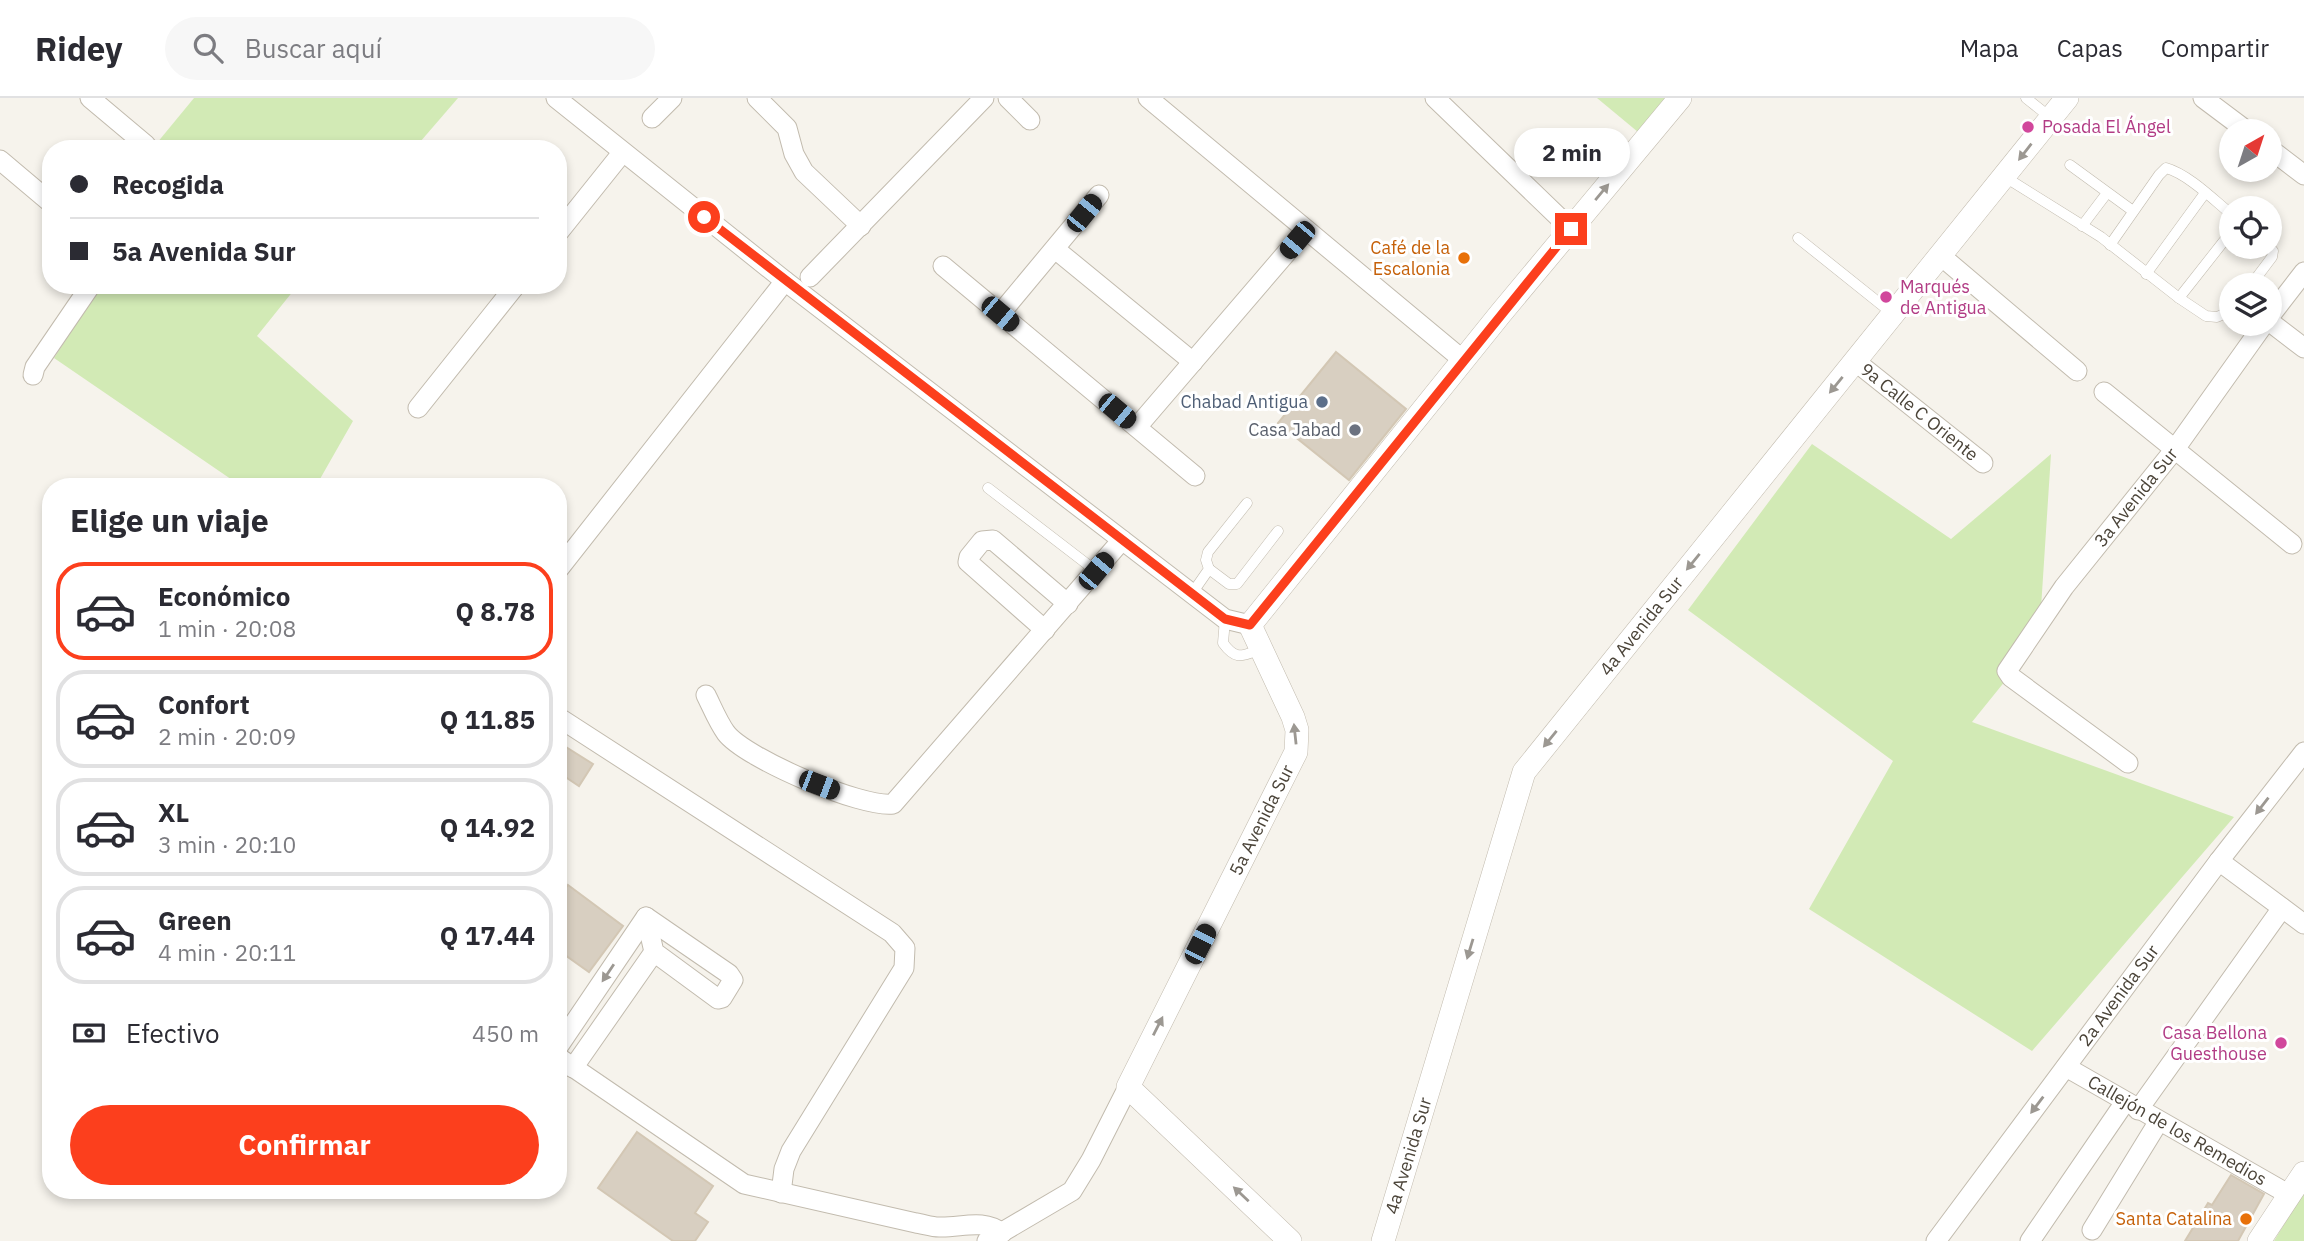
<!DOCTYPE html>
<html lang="es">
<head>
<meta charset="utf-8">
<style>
  body { margin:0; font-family:"IBM Plex Sans",sans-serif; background:#f7f7f7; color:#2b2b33; height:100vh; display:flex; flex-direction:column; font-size:26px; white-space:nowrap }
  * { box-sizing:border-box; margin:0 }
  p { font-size:23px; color:#7c7c81 }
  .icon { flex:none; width:38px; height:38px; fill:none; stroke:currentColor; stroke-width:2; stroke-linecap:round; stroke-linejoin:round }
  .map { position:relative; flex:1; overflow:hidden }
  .sheet { position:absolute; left:42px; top:380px; width:525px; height:721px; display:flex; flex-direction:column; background:#fff; border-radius:28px; box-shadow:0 4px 10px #0003 }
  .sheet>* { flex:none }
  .top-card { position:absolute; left:42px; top:42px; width:525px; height:154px; border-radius:28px; box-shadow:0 4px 10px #0003; display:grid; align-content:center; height:154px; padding:0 28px; background:#fff }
  .needle { width:46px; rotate:39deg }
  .fabs { position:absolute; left:2219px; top:21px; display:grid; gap:14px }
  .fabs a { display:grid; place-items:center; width:63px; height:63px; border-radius:50%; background:#fff; box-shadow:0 4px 10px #0003; font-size:35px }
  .end { position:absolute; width:32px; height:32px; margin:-16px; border:9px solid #fc3f1d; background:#fff; box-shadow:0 0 0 4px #fff }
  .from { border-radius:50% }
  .bubble { position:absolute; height:49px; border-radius:24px; background:#fff; box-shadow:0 4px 10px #0003; font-size:23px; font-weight:800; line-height:49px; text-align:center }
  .car { position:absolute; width:21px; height:42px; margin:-21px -10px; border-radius:9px; box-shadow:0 0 5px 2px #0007; background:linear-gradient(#222 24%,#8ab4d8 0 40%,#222 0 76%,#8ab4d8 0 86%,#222 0) }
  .top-card b { display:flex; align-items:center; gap:24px; height:66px; font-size:26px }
  .top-card b+b { border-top:2px solid #e1e1e2 }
  .top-card i { width:18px; height:18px; background:#2b2b33 }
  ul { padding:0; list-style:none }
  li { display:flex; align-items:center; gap:21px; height:98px; margin:0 14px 10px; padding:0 14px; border:4px solid #e1e1e2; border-radius:28px }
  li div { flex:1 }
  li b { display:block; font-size:26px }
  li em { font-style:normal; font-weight:800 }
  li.active { border-color:#fc3f1d }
  li>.icon { width:63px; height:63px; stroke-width:1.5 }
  h2 { padding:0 28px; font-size:32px; line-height:84px }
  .pay { display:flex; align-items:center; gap:18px; height:77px; padding:0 28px; font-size:26px }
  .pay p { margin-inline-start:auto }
  .button { display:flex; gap:14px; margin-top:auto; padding:14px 28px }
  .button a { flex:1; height:80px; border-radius:42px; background:#fc3f1d; color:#fff; font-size:28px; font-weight:800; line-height:80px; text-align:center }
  header { display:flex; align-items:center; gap:42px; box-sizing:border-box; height:98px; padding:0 35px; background:#fff; border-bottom:2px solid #e1e1e2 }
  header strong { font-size:33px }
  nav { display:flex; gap:38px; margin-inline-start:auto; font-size:24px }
  .search { width:490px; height:63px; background:#f7f7f7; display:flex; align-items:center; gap:18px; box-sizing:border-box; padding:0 24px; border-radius:38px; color:#7c7c81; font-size:26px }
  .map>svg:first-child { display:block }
  .green { fill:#d2eab5 }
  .building { fill:#d8cfc1; stroke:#d3c7b4; stroke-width:2 }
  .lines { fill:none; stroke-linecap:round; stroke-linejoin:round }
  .service-casing { stroke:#c2bbae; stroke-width:11 }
  .minor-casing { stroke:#c2bbae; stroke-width:21 }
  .tertiary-casing { stroke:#c2bbae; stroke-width:24 }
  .service { stroke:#fff; stroke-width:10 }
  .minor { stroke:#fff; stroke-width:19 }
  .tertiary { stroke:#fff; stroke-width:23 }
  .oneway { fill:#9c9892 }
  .route { stroke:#fc3f1d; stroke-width:9 }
  .hotel-dot { fill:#d1479c; stroke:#fff; stroke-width:2.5 }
  .food-dot { fill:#e8710a; stroke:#fff; stroke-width:2.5 }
  .service-dot { fill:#5c6f8a; stroke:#fff; stroke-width:2.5 }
  .worship-dot { fill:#6b7280; stroke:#fff; stroke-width:2.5 }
  .labels { text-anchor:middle; stroke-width:6; stroke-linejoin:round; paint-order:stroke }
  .hotel-label { font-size:18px; fill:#b23c85; stroke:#fff; text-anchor:start }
  .food-label { font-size:18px; fill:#c56008; stroke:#fff; text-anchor:end }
  .service-label { font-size:18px; fill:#4e5e75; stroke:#fff; text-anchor:end }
  .street-label { font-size:18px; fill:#4b4439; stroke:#fff }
  .worship-label { font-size:18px; fill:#5b616d; stroke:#fff; text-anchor:end }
</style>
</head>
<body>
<header>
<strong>Ridey</strong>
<div class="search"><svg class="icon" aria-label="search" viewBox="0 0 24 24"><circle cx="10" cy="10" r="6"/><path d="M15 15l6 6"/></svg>Buscar aquí</div>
<nav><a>Mapa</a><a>Capas</a><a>Compartir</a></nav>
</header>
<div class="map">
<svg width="2304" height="1143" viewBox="0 0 2304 1143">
  <rect width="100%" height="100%" fill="#f6f3ec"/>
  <g class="green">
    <polygon points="194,0 458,0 414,51 152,51"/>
    <polygon points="1597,0 1676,0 1644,39"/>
    <polygon points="101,187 298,187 257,238 353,323 316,388 241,388 54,260"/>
    <polygon points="1812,346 1951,441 2051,356 2039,541 1972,624 2234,719 2032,953 1809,811 1893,663 1688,512"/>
    <polygon points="2304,1094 2304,1143 2274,1143 2300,1100"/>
  </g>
  <g class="building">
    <polygon points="1336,254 1406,311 1349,382 1278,325"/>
    <polygon points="558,644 593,666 579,688 558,674"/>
    <polygon points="568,787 623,828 589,874 558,852 558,800"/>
    <polygon points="637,1034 713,1088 695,1115 708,1124 695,1143 673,1143 598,1090"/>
    <polygon points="2231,1077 2264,1096 2238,1143 2185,1143 2208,1105 2212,1107"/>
  </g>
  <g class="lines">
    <g class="service-casing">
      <g id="service">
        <polyline points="2026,0 2051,20"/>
        <polyline points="2070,67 2133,113"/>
        <polyline points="2005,79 2101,139 2179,200 2206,218 2217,219 2231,213"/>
        <polyline points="2082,128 2107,95"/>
        <polyline points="1798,140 1893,216"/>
        <path d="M2110 147 2159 77 2166 70C2188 76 2214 102 2231 116"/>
        <polyline points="2146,176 2205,95"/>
        <polyline points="2251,187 2272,159 2273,153 2269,149"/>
        <polyline points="2179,200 2231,134"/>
        <polyline points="988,390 1096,473"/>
        <polyline points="1209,471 1229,486 1237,486 1278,433"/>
        <polyline points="1193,494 1209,471 1206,462 1208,454 1247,405"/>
        <path d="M1225 521 1223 545C1236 563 1242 558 1261 551"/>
      </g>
    </g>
    <g class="minor-casing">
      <g id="minor">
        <polyline points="90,0 146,47"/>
        <polyline points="556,0 785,183 1225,521 1250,527"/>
        <polyline points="757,0 787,30 794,56 804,74 861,128"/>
        <polyline points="1008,0 1030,22"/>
        <polyline points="1148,0 1463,262"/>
        <polyline points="1435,0 1571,131"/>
        <polyline points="2203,0 2247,33"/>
        <polyline points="652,20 672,0"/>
        <polyline points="2270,51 2304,77"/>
        <polyline points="0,62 51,105"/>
        <polyline points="558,135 622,55"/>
        <polyline points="1055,151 1193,264"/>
        <polyline points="1941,158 2077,273"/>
        <polyline points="943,168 1195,378"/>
        <polyline points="810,179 984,0"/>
        <polyline points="1000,216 1099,97"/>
        <polyline points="2270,218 2304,174"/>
        <polyline points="2270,224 2304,250"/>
        <path id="s1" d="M1855 263 1983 365"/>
        <polyline points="33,277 35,269 91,187"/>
        <polyline points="2104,294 2292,446"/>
        <polyline points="418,310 516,187"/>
        <polyline points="1137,329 1306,132"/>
        <polyline points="558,472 785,183"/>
        <polyline points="1045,532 968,464 969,459 982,443 993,442 1068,506"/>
        <path d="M706 597C712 609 718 624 726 635 746 661 862 710 893 706L1122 442"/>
        <polyline points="558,619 892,835 905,850 904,870 791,1053 784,1071 781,1095"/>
        <path id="s2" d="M2128 665 2011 579 2007 573 2064 489 2175 351 2264 226"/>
        <polyline points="2219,763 2304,826"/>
        <polygon points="646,819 729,876 733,882 722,900 718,901 654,854"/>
        <polyline points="558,949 646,819"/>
        <path d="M558 959 744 1086 916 1125C923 1126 932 1129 939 1129 961 1130 983 1120 1002 1135"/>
        <path id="s3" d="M2066 969 2288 1096"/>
        <polyline points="573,970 654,854"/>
        <polyline points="2138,1012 2282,810"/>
        <polyline points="2092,1132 2159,1023"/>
        <polyline points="987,1143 1072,1093 1091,1062 1128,989"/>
        <path id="s4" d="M1936 1143 2219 763 2304 654"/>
        <polyline points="2030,1143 2125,1004"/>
      </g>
    </g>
    <g class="tertiary-casing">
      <g id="tertiary">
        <path id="s5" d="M1290 1143 1128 989 1296 654 1297 632 1293 619 1250 527 1501 215 1680 0"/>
        <path id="s6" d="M1383 1143 1524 674 2067 0"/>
        <polyline points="2259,1143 2304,1075"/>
      </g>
    </g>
    <use href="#service" class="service"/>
    <use href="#minor" class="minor"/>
    <use href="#tertiary" class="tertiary"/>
  </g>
  <defs><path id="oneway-solid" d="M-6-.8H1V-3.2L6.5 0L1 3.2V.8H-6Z" transform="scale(1.75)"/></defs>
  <g class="oneway">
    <use href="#oneway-solid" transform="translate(2025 54) rotate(128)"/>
    <use href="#oneway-solid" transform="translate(1602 94) rotate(-50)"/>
    <use href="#oneway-solid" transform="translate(1836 287) rotate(129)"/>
    <use href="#oneway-solid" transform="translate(1693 464) rotate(129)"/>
    <use href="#oneway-solid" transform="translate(1295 636) rotate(-96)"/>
    <use href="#oneway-solid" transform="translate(1550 641) rotate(129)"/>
    <use href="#oneway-solid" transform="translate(2262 708) rotate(128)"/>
    <use href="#oneway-solid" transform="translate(1470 851) rotate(107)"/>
    <use href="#oneway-solid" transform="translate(608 875) rotate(124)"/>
    <use href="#oneway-solid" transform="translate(1158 928) rotate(-63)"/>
    <use href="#oneway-solid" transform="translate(2037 1007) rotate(127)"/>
    <use href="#oneway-solid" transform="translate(1241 1096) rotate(-137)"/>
  </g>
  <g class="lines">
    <polyline class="route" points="704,119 1225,521 1250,527 1571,131"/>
  </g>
  <g class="hotel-dot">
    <circle cx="2028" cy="29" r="7"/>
    <circle cx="1886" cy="199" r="7"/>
    <circle cx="2281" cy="945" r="7"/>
  </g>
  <g class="food-dot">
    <circle cx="1464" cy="160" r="7"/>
    <circle cx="2246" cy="1121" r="7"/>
  </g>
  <circle class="service-dot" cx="1322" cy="304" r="7"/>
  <circle class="worship-dot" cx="1355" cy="332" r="7"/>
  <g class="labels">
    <g class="hotel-label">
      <text x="2042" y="35">Posada El Ángel</text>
      <text x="1900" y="195">Marqués<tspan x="1900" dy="21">de Antigua</tspan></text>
      <text x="2267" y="941" text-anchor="end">Casa Bellona<tspan x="2267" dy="21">Guesthouse</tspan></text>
    </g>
    <g class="food-label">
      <text x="1450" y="156">Café de la<tspan x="1450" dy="21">Escalonia</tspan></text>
      <text x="2232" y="1127">Santa Catalina</text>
    </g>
    <g class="service-label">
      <text x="1308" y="310">Chabad Antigua</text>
    </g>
    <g class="street-label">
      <text dy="6" stroke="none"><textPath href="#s1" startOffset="82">9a Calle C Oriente</textPath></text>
      <text dy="6" stroke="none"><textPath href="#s2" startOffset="369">3a Avenida Sur</textPath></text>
      <text dy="6" stroke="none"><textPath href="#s6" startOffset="677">4a Avenida Sur</textPath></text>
      <text dy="6" stroke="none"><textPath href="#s5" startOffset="522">5a Avenida Sur</textPath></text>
      <text dy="6" stroke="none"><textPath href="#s4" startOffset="306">2a Avenida Sur</textPath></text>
      <text dy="6" stroke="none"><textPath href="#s3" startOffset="128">Callejón de los Remedios</textPath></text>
      <text dy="6" stroke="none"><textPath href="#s6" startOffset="89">4a Avenida Sur</textPath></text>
    </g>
    <g class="worship-label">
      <text x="1341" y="338">Casa Jabad</text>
    </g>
  </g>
</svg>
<div class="fabs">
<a><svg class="needle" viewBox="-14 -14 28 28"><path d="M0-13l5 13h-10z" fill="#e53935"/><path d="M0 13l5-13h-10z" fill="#7c7c81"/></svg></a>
<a><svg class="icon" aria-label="locate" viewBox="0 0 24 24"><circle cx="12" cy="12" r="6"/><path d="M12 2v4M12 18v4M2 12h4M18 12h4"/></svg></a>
<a><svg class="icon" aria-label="layers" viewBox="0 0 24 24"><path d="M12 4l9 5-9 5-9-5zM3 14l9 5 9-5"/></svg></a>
</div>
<i class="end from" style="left:704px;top:119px"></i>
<i class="end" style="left:1571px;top:131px"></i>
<div class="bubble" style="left:1514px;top:30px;width:116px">2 min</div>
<i class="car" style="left:1084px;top:115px;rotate:39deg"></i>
<i class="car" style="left:1297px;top:142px;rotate:220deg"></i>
<i class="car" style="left:1000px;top:216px;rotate:130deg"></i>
<i class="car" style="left:1117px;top:313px;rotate:130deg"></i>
<i class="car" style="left:1096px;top:473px;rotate:40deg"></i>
<i class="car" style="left:819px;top:687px;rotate:111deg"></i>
<i class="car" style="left:1200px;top:846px;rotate:27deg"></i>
<div class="top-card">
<b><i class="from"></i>Recogida</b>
<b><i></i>5a Avenida Sur</b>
</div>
<section class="sheet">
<h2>Elige un viaje</h2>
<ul>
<li class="active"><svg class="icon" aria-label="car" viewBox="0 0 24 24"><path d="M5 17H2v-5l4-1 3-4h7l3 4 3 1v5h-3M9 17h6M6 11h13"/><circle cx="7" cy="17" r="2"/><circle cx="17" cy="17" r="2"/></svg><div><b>Económico</b><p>1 min · 20:08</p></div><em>Q 8.78</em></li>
<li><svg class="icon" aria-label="car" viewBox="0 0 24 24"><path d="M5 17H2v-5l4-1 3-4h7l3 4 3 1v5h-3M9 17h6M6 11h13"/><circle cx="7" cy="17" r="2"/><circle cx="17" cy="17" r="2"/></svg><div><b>Confort</b><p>2 min · 20:09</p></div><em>Q 11.85</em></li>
<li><svg class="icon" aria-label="car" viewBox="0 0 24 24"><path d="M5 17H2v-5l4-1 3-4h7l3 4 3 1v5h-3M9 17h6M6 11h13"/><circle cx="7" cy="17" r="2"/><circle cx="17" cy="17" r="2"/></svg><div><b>XL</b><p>3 min · 20:10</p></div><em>Q 14.92</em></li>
<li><svg class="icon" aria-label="car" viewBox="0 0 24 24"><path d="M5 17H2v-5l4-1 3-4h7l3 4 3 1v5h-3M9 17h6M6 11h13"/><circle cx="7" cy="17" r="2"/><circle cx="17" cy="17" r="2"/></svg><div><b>Green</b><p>4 min · 20:11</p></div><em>Q 17.44</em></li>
</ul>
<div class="pay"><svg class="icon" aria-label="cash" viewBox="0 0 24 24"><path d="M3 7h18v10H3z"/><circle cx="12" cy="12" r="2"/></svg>Efectivo<p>450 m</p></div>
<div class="button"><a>Confirmar</a></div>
</section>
</div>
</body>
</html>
